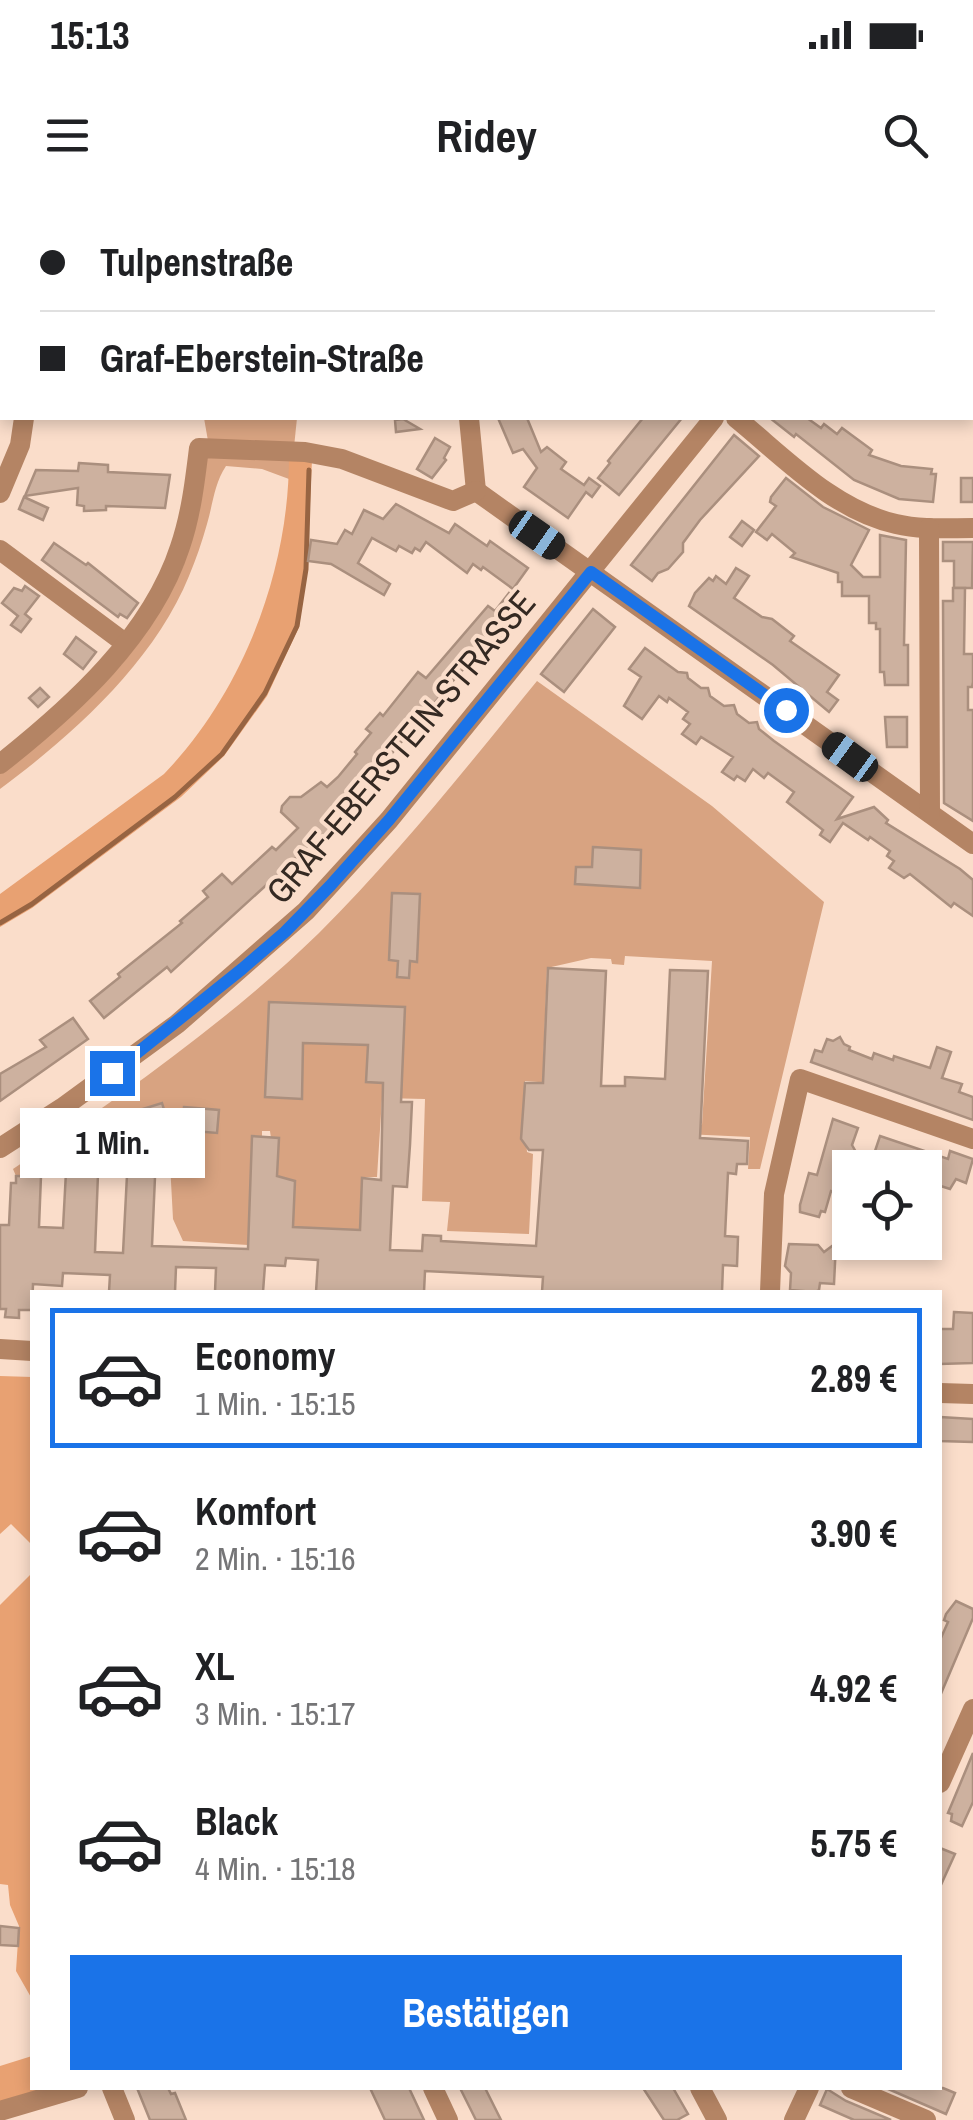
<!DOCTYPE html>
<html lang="de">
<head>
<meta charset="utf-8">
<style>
  body { margin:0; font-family:"Archivo Narrow",sans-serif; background:#f6f6f6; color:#202124; height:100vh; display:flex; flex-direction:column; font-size:38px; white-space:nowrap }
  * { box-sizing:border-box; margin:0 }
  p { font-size:32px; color:#757577 }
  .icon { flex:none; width:55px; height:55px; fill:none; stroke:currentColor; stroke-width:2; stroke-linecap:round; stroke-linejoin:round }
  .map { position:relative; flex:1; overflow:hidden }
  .side { position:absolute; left:30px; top:1090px; width:912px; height:800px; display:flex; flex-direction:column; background:#fff; border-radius:0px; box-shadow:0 5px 15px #0003 }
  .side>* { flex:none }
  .banner { position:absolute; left:0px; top:0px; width:975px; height:220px; box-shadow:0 5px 15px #0003; display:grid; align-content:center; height:220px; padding:0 40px; background:#fff }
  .buttons { position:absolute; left:832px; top:950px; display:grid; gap:20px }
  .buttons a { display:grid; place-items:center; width:110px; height:110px; border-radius:0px; background:#fff; box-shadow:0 5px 15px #0003; font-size:50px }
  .end { position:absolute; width:45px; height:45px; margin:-22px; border:12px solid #1a73e8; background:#fff; box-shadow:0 0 0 5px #fff }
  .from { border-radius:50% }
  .bubble { position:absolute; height:70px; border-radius:0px; background:#fff; box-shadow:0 5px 15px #0003; font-size:32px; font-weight:700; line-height:70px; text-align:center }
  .car { position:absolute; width:30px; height:60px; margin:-30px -15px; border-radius:12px; box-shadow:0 0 8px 2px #0007; background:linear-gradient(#222 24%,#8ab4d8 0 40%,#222 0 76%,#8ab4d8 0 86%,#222 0) }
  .banner b { display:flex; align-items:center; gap:35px; height:95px; font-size:38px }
  .banner b+b { border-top:2px solid #e0e0e0 }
  .banner i { width:25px; height:25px; background:#202124 }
  ul { padding:18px 0 0; list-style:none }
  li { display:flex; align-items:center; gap:30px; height:140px; margin:0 20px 15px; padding:0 20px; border:5px solid transparent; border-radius:0px }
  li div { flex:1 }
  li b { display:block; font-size:38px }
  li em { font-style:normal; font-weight:700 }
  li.on { border-color:#1a73e8 }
  li>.icon { width:90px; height:90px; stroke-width:1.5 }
  .action { display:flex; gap:20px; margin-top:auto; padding:20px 40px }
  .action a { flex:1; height:115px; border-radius:0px; background:#1a73e8; color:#fff; font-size:40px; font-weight:700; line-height:115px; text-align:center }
  .status { display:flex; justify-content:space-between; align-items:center; height:70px; padding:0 50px; background:#fff; direction:ltr }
  .status svg { height:28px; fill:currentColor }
  header { display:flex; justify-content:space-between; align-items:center; height:130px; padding:0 40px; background:#fff; font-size:45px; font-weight:700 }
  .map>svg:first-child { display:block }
  .green { fill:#d8a381 }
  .forest { fill:#e8a172 }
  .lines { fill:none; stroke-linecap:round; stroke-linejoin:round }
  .stream { stroke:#976442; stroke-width:5 }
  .building { fill:#cdb19f; stroke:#aa8f7e; stroke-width:2.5 }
  .minor { stroke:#b48464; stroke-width:20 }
  .route { stroke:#1a73e8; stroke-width:12 }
  .labels { text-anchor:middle; stroke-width:8; stroke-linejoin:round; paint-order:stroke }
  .street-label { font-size:35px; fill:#342922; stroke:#faddca }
</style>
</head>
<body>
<div class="status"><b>15:13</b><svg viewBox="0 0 49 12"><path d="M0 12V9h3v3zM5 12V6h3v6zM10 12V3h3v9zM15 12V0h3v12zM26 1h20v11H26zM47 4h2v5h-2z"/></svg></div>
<header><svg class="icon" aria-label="menu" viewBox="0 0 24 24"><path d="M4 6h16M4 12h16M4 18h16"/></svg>Ridey<svg class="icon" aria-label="search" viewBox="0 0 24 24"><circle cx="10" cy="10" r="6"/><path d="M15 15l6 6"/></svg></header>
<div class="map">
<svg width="973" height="1920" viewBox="0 0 973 1920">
  <rect width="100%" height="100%" fill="#faddca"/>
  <g class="green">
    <polygon points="204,218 297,218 294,247 208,241"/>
    <path d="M206 254 289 257V279L262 269 226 266C214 284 213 304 207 324 202 342 196 359 189 376 154 462 73 535 0 589V571L116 463 121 465 148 429 184 365 179 361Z"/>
    <path d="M537 481 712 606 824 702 760 969H748L750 937 663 933 664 923 702 925 712 761 625 756 624 765 612 764 611 759 591 758 547 768 543 869 554 870 552 883 525 881 521 938 526 939 527 952 533 954 529 1034 447 1031 450 1002 422 1001 425 899 382 898 377 977H362L360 1030 293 1027 295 982 277 976 279 939 271 938 270 931H262V937H252L248 1045 183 1041 173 1019 170 963 99 958 98 974 16 976 13 969C115 901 231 819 319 733 398 654 467 567 537 481Z"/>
  </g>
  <g class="forest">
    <path d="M289 257 312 260 307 370 299 427 267 496 224 556 181 597 32 708 0 727V694L164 574C243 492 289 371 289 257Z"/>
    <polygon points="0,1176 32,1177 32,1345 11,1324 0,1334"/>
    <polygon points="32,1373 32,1799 16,1771 19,1726 10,1705 8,1685 0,1684 0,1405"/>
    <polygon points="32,1856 32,1888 50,1888 0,1902 0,1866"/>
  </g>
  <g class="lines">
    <polyline class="stream" points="0,723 32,704 175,597 222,554 265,493 297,426 306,369 309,270"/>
  </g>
  <g class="building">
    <polygon points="498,218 527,218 541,252 547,247 566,262 561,269 584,285 589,278 600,286 592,297 586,292 568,318 524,287 537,268 523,249 513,253"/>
    <polygon points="643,218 682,218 619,295 598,278 610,263 608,261"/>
    <polygon points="770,218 807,218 821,228 824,224 837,234 842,228 872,250 869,255 901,266 932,269 931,274 936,274 933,302 899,299 854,280 796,234 794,237"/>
    <polygon points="403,219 420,229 396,232 395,220"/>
    <polygon points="734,235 759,256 700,320 683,343 683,352 668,369 658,373 652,381 631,365"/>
    <polygon points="435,238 450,247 444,258 446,260 432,278 417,269"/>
    <polygon points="79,263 108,265 108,272 170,275 165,308 106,306 106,310 84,311 84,306 77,305 78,288 25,296 36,270 78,271"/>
    <polygon points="786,278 823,307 869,330 851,365 863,377 880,377 880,335 906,340 904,445 908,445 908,485 885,485 884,472 880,472 880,429 876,429 876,423 869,423 869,396 842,396 842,382 838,382 838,373 791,357 795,353 772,334 767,340 756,332 776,306 770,302 771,297"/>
    <rect x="961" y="278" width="12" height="24"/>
    <polygon points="24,297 48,308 43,320 19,309"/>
    <polygon points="396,304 449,333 455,324 487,346 490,341 528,368 513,389 483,367 481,370 473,364 467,373 426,342 420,351 415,348 412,353 399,346 396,351 372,338 358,363 390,384 384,395 331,364 308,361 311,340 337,344 345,330 352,334 364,310 383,319"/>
    <polygon points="742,321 754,330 742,346 730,337"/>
    <polygon points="943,342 973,342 972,388 954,388 954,361 943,361"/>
    <polygon points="54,343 86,365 88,363 138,403 127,418 120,414 118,417 42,360"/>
    <polygon points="736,368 749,376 734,398 762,417 772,419 794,436 790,441 839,475 827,492 838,500 829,512 773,465 689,406 695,393 709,378 713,381 716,376 726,384"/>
    <polygon points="25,386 39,396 25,414 31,419 21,432 11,425 18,416 2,403 14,388 22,391"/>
    <polygon points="953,388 965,388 964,454 973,454 973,482 972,487 968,487 968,510 973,510 973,621 944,603 943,401 953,401"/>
    <polygon points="509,393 521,402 507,421 512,426 483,463 475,457 458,475 333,623 337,627 322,642 314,651 309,646 171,772 167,767 104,818 90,801 120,777 118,774 182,723 180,721 208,697 203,691 222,674 232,684 272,647 276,650 298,628 281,612 282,606 290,597 301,597 321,582 327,587 338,577 357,554 355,552 371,533 366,529 380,513 383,516 418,472 426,478 488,406 495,411"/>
    <polygon points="593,409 615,427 564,492 541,474"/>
    <polygon points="76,437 96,452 83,469 64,454"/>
    <polygon points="645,448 678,472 687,473 688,478 701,488 708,488 710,496 724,506 734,505 737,514 749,523 757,522 759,529 774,541 853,597 837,619 874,607 888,620 886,623 960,669 973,680 973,716 954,703 951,707 910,674 904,678 889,668 894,661 887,656 890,651 870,637 868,640 843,623 830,642 820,635 823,630 787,602 794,592 768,573 764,578 753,569 745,581 737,576 734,580 722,572 733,557 701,537 696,544 682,534 690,524 683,519 688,512 669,498 667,502 659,496 642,519 624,506 641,477 629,469"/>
    <polygon points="40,488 49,497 38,507 29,498"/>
    <polygon points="885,517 907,517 907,547 887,547"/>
    <polygon points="593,647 641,650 640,688 575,684 576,667 592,667"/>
    <polygon points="392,693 420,694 417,762 410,761 409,778 397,777 398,761 389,760"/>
    <polygon points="548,768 606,771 601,886 625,886 625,877 665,879 670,770 708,771 700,938 748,941 747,964 737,964 736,974 728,973 725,1036 738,1037 737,1066 723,1065 722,1092 542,1092 543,1077 425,1071 424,1092 316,1092 318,1060 286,1058 285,1066 265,1065 263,1092 215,1092 216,1068 176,1067 175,1092 109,1092 110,1075 63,1073 62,1086 33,1084 32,1110 19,1110 19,1118 5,1117 6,1109 0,1109 0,1025 9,1025 11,983 16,983 16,976 41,976 39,1027 63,1028 66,972 98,974 95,1052 123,1053 127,975 155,977 152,1046 248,1049 252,936 279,938 277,976 295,981 293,1027 360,1030 362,978 381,980 383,883 366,882 368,845 303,843 302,899 265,897 269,802 405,807 401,902 412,902 410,945 407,987 393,986 390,1050 422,1051 423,1035 441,1036 441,1041 536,1046 543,950 529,950 521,939 525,883 543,883"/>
    <polygon points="73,818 88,839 0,901 0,874 46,847 40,840"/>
    <polygon points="840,837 844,844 850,847 849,850 872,859 874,853 893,860 894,856 930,868 937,847 951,852 942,878 962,884 959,892 973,897 973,920 811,862 815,850 822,852 827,839 833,841"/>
    <polygon points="162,903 166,916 140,923 136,911"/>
    <polygon points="184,907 219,910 217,933 182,930"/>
    <polygon points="833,919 858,928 852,945 865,968 844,968 837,993 831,991 825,1012 821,1011 819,1017 800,1012 800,1005 809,973 817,975"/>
    <polygon points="880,936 948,959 950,951 973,959 966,983 956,979 950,989 925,981 925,968 896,968 872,960"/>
    <polygon points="836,1043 834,1084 820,1083 819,1090 815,1092 790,1090 791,1073 785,1066 789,1044 818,1045 824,1052"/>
    <polygon points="954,1112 973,1113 973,1163 940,1164 940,1129 953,1129"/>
    <polygon points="940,1217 973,1219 973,1242 940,1241"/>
    <polygon points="956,1401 973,1409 973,1418 940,1496 940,1440 948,1422 944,1420 946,1414"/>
    <polygon points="973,1553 973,1602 962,1626 951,1621 952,1614 948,1613"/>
    <polygon points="940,1648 955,1654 940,1687"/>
    <polygon points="0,1726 19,1728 18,1746 0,1745"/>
    <polygon points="137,1888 168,1888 171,1894 175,1893 186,1920 150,1920"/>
    <polygon points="370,1888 409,1888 424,1920 385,1920"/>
    <polygon points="460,1888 485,1888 501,1920 476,1920"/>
    <polygon points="643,1888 673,1888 688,1914 677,1920 664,1920"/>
    <polygon points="886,1888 943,1888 955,1893 946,1914"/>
    <polygon points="827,1889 846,1901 891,1920 854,1920 820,1905"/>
  </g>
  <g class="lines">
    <g class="minor">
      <polyline points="399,0 400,2"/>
      <polyline points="589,0 590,2"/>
      <polyline points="853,0 856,2"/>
      <polyline points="891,2 893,0"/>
      <polyline points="0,3 2,9"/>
      <polyline points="972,78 973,78"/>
      <polyline points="469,218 476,291"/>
      <path d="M736 218C784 257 833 310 896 324 921 330 947 328 973 328"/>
      <polyline points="476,291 973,644"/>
      <polyline points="0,293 20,245 24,218"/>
      <polyline points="929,328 930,613"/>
      <polyline points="0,350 125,443"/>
      <path d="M0 564C72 507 151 436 180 347 191 315 195 281 199 248L305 252 342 259 453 301 476 291"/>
      <polyline points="0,948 62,908 177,824 306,711 389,620 714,218"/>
      <polyline points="770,1092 774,994 800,879 973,939"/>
      <polyline points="0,1149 32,1151"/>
      <polyline points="940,1193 973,1194"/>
      <polyline points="940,1583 973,1509"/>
      <polyline points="112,1888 125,1920"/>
      <polyline points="433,1888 448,1920"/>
      <polyline points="700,1888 717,1920"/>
      <polyline points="851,1888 926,1920"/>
      <polyline points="0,1911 78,1888"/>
      <polyline points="794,1920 809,1888"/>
    </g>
  </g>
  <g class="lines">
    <polyline class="route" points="112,873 242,769 285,732 330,686 389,620 591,372 786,510"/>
  </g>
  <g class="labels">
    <g class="street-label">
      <text transform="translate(401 547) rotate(-50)" y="12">GRAF-EBERSTEIN-STRASSE</text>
    </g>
  </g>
</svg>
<div class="buttons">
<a><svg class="icon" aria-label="locate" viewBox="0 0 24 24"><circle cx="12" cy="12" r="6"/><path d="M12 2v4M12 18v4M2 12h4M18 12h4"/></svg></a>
</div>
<i class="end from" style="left:786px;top:510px"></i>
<i class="end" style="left:112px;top:873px"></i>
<div class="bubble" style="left:20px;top:908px;width:185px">1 Min.</div>
<i class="car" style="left:537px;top:335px;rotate:125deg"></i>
<i class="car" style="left:850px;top:557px;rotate:306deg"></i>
<div class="banner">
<b><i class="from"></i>Tulpenstraße</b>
<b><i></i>Graf-Eberstein-Straße</b>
</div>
<section class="side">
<ul>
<li class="on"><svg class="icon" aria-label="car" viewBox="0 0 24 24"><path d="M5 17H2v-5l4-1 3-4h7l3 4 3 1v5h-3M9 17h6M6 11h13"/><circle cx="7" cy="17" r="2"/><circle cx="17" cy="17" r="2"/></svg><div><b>Economy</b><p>1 Min. · 15:15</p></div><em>2.89 €</em></li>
<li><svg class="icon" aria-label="car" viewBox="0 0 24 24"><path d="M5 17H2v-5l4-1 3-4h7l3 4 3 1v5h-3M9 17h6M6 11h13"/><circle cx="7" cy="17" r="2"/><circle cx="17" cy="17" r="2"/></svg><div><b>Komfort</b><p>2 Min. · 15:16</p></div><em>3.90 €</em></li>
<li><svg class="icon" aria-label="car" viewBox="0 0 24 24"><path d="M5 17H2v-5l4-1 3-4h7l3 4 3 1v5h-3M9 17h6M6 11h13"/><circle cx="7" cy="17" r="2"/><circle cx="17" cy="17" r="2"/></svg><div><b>XL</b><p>3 Min. · 15:17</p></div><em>4.92 €</em></li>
<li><svg class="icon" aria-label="car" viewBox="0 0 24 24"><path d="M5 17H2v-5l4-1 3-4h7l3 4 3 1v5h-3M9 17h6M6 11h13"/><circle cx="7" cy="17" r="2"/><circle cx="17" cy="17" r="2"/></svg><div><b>Black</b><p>4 Min. · 15:18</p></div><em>5.75 €</em></li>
</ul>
<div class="action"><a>Bestätigen</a></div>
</section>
</div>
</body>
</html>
